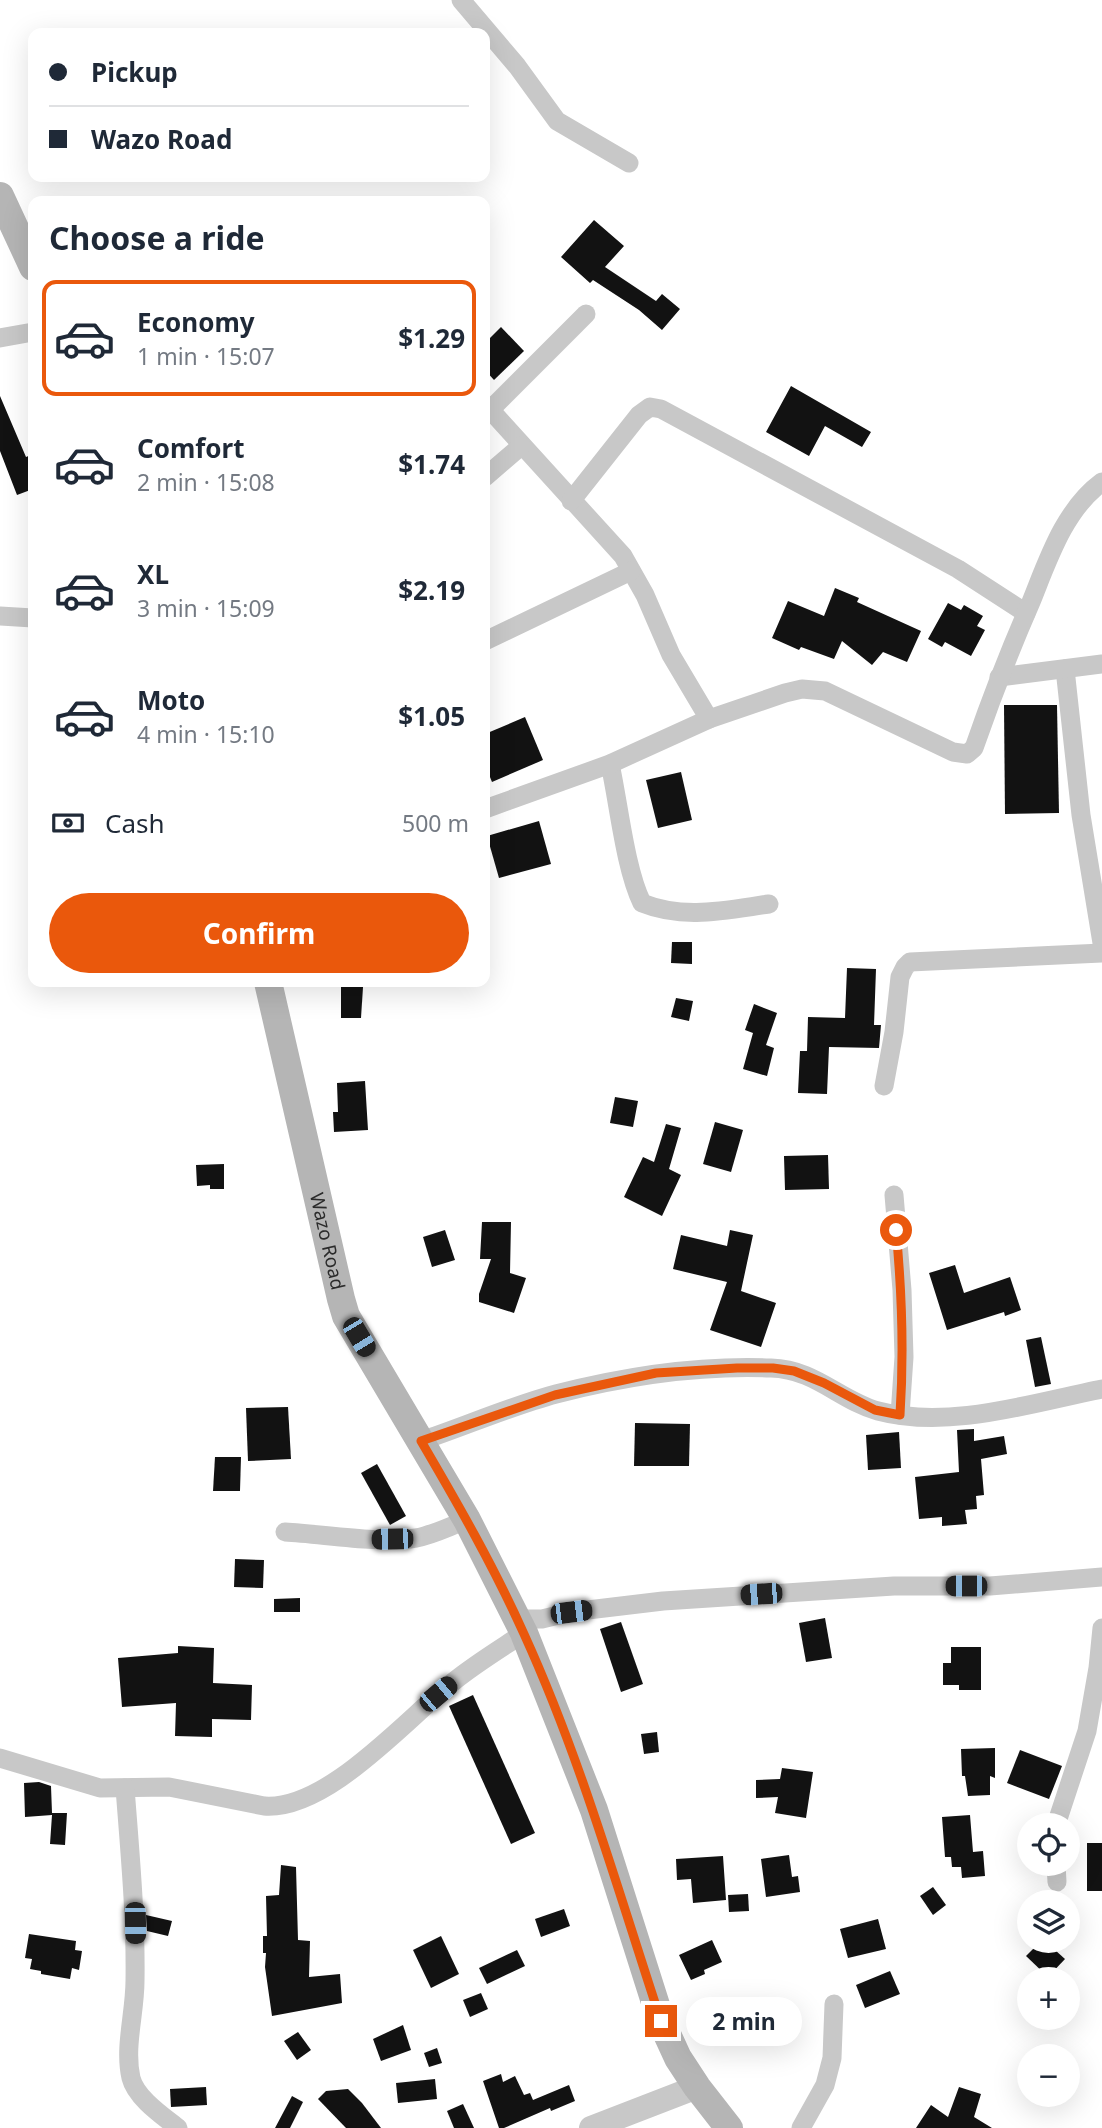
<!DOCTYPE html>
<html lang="en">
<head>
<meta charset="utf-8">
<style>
  body { margin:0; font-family:"Noto Sans",sans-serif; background:#f6f6f7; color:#1f2937; height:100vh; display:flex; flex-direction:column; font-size:26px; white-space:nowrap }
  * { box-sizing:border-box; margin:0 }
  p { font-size:23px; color:#747a83 }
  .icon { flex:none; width:38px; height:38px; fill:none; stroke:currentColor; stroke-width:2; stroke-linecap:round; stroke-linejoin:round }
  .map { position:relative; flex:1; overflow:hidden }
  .side { position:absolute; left:28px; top:196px; width:462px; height:791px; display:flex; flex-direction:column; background:#fff; border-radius:14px; box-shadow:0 7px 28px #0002 }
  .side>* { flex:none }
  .hud { position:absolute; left:28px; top:28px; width:462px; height:154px; border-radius:14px; box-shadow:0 7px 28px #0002; display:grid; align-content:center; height:154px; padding:0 21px; background:#fff }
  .controls { position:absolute; left:1017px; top:1813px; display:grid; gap:14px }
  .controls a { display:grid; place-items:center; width:63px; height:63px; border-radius:50%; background:#fff; box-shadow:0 7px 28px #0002; font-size:35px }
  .end { position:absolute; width:32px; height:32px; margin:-16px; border:9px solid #ea580c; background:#fff; box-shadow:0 0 0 4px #fff }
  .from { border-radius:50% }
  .bubble { position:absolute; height:49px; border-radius:24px; background:#fff; box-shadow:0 7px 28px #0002; font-size:23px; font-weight:700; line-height:49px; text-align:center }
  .car { position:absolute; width:21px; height:42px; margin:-21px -10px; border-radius:9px; box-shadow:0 0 5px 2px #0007; background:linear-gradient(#222 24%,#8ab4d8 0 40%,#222 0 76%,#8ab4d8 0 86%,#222 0) }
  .hud b { display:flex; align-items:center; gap:24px; height:66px; font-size:26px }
  .hud b+b { border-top:2px solid #e0e1e3 }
  .hud i { width:18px; height:18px; background:#1f2937 }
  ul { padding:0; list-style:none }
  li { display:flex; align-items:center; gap:21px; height:116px; margin:0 14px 10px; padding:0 7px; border:4px solid transparent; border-radius:14px }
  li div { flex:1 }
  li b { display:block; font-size:26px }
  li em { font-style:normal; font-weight:700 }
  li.active { border-color:#ea580c }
  li>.icon { width:63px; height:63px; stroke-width:1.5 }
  h2 { padding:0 21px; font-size:32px; line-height:84px }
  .pay { display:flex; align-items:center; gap:18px; height:77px; padding:0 21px; font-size:26px }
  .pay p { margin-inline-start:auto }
  .action { display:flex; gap:14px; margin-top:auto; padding:14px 21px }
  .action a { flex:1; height:80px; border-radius:42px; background:#ea580c; color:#fff; font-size:28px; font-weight:700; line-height:80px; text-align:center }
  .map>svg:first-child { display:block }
  .building { fill:#121212 }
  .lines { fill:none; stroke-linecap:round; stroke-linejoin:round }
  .minor { stroke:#c8c8c8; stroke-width:19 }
  .tertiary { stroke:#c8c8c8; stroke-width:24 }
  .secondary { stroke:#b5b5b5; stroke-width:28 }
  .route { stroke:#ea580c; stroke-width:9 }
  .labels { text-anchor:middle; stroke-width:7; stroke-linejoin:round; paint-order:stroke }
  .street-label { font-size:19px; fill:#2b2b2b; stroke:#fff }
</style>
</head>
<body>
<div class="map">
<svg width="1102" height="2128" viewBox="0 0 1102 2128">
  <rect width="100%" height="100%" fill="#fff"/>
  <g class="building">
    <polygon points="594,220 624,246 605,267 656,301 662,294 680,309 662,330 639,310 593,280 590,283 561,257"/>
    <polygon points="501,327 524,351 494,380 485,370 485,343"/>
    <polygon points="791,386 871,432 862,447 825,426 809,456 766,432"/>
    <polygon points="0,396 26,457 33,454 33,489 17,495 0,451"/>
    <polygon points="835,588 859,598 857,602 921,631 907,662 883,652 872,665 842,641 834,659 801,647 799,650 772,638 788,601 824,616"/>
    <polygon points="948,603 961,610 964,605 983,616 977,626 985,630 971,656 945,642 942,647 928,639"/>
    <polygon points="1004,705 1057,705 1059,813 1005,814"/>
    <polygon points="525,717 543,760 492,782 485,765 485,734"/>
    <polygon points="681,772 692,820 658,828 646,780"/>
    <polygon points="539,821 551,864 499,878 487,836"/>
    <polygon points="672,942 692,942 692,964 671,963"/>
    <polygon points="847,968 876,969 874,1025 881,1025 879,1048 829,1047 827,1094 798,1093 800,1051 807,1051 808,1017 845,1018"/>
    <polygon points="341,986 363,987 361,1018 341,1018"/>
    <polygon points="676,998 693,1001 689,1021 671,1017"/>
    <polygon points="754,1004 777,1013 766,1045 774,1048 767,1076 743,1069 753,1033 745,1030"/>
    <polygon points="365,1081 368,1130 334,1132 333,1112 338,1112 337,1083"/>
    <polygon points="615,1097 638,1101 633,1127 610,1123"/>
    <polygon points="715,1122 743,1130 731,1172 703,1164"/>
    <polygon points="666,1124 681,1128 669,1169 681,1175 662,1216 624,1197 643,1157 654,1162"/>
    <polygon points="828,1155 829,1189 785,1190 784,1156"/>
    <polygon points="224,1164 224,1189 210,1189 210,1185 197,1186 196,1165"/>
    <polygon points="482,1222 511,1222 510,1273 526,1278 514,1313 479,1302 479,1294 491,1259 480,1259"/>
    <polygon points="445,1230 455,1260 432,1267 423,1237"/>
    <polygon points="730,1230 753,1235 741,1291 776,1303 761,1347 710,1330 727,1282 673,1269 681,1235 727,1246"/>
    <polygon points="955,1265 964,1293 1010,1277 1021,1310 1005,1316 1004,1312 947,1330 929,1273"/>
    <polygon points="1041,1337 1051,1384 1035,1387 1026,1340"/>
    <polygon points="288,1407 291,1459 248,1461 246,1408"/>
    <polygon points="635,1423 690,1424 689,1466 634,1466"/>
    <polygon points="974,1429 974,1441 1004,1436 1007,1454 981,1459 984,1495 976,1496 977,1509 965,1510 967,1524 942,1526 942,1517 919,1519 915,1477 959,1472 957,1430"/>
    <polygon points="899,1432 901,1468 868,1470 866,1435"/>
    <polygon points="215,1457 241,1457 240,1491 213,1491"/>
    <polygon points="377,1464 406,1516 390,1525 361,1473"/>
    <polygon points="235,1559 264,1560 263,1588 234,1587"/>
    <polygon points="300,1598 300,1612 274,1612 274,1599"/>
    <polygon points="825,1618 832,1658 806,1662 799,1623"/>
    <polygon points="621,1622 643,1684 621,1692 600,1629"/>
    <polygon points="178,1646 214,1648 213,1683 252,1685 251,1720 212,1719 212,1737 175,1736 176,1703 122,1707 118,1658 178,1653"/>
    <polygon points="951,1647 981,1647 981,1690 959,1690 959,1685 943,1685 943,1663 951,1663"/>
    <polygon points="473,1695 535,1833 511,1844 449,1706"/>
    <polygon points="657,1732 659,1752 644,1754 641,1734"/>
    <polygon points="995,1748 995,1778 990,1776 990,1795 968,1796 965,1776 962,1776 961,1749"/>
    <polygon points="1020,1750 1062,1766 1049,1799 1007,1783"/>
    <polygon points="782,1768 813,1772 806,1818 775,1813 778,1797 756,1798 756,1780 780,1779"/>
    <polygon points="39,1782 51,1786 52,1813 67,1813 65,1845 50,1844 52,1815 25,1817 24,1783"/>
    <polygon points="970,1815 973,1852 983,1851 985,1876 962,1878 961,1867 952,1867 951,1857 945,1857 942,1817"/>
    <rect x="1087" y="1843" width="15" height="48"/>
    <polygon points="789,1855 792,1877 798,1876 800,1892 766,1897 761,1859"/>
    <polygon points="723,1856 726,1900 693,1903 691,1879 677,1880 676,1859"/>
    <polygon points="281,1865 296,1867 298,1940 310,1941 309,1977 340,1974 342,2003 272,2016 265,1967 266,1953 263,1953 263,1936 267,1936 266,1896 279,1895"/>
    <polygon points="933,1887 946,1905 933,1915 920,1896"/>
    <polygon points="748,1894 749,1911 729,1912 728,1895"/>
    <polygon points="564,1909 570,1926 541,1937 535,1919"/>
    <polygon points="146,1915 172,1921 168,1936 147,1931"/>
    <polygon points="878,1919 886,1949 848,1958 840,1929"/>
    <polygon points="29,1934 76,1941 75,1950 82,1951 79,1970 72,1968 70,1979 41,1974 41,1971 30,1969 32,1959 25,1958"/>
    <polygon points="441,1936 459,1974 431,1988 413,1950"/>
    <polygon points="712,1940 722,1962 704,1970 705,1974 691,1980 679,1955"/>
    <polygon points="1041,1941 1045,1941 1065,1959 1048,1977 1026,1956"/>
    <polygon points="517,1950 525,1966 487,1984 479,1968"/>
    <polygon points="890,1971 900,1994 865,2008 856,1985"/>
    <polygon points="481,1993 488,2009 470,2017 463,2000"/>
    <polygon points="403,2025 411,2050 381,2061 373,2039"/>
    <polygon points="298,2032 311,2050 297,2060 284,2041"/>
    <polygon points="437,2048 442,2063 429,2067 424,2053"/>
    <polygon points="501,2074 503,2082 515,2076 524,2095 530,2093 533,2100 569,2085 575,2101 551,2111 550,2108 504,2128 499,2128 483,2081"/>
    <polygon points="435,2079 437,2099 398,2103 396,2083"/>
    <polygon points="206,2087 207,2105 171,2107 170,2089"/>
    <polygon points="959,2087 981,2094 974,2117 992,2128 916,2128 931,2105 948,2117"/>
    <polygon points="348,2089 362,2103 381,2128 346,2128 318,2099 326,2091"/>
    <polygon points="292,2096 303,2102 290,2128 275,2128"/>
    <polygon points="463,2104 474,2128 454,2128 447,2111"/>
  </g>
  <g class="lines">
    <g class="minor">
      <polyline points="461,0 517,66 557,121 629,163"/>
      <polyline points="0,338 33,332"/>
      <polyline points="485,404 623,556 645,595 671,655 709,719"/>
      <polyline points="490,410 586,314"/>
      <polyline points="485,477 521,446"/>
      <polyline points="571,501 639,415 650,407 661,409 958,569 1026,613"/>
      <polyline points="0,616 33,618"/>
      <polyline points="485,641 631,571"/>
      <polyline points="1065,669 1081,815 1102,943"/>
      <polyline points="999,677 1102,664"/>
      <path d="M610 764C619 805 625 868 642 903 684 920 726 910 769 904"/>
      <path d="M485 809 610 764 709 719 785 693 802 689 825 691 953 752 967 754 974 748C991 699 1010 650 1031 602 1048 560 1064 510 1102 482"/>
      <polyline points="884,1086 894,1032 900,977 905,967 910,962 1102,953"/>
      <polyline points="894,1195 902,1290 904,1357 900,1415"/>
      <path d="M421 1441C466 1426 511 1406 556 1394 626 1376 699 1365 771 1368 815 1369 839 1400 878 1411 949 1430 1031 1403 1102 1389"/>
      <path d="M285 1532C324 1534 379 1544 416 1538 433 1535 450 1526 467 1520"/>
      <polyline points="517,1619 542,1619 571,1612 663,1601 894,1586 990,1586 1102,1577"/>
      <path d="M0 1758 100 1788 169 1787 264 1806C327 1811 406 1719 453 1682 475 1664 500 1649 524 1633"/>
      <path d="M125 1788C130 1853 136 1917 135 1981 135 2013 124 2047 131 2078 136 2098 163 2116 178 2128"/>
      <polyline points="1056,1825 1087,1731 1098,1668 1102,1628"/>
      <polyline points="1056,1864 1057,1882"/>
      <polyline points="801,2128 825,2085 832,2058 834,2004"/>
    </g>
    <polyline class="tertiary" points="591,2128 697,2087"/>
    <g class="secondary">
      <polyline points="0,196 33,267"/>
      <path id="s1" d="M268 982 341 1299 346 1316 467 1520 524 1633 594 1810 661 2021 678 2058 697 2087 729 2128"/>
    </g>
  </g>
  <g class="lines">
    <path class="route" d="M661 2021C618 1891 581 1759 524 1634 494 1567 458 1504 421 1441L555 1395 656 1373 737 1368H773L794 1371 824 1383 875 1410 900 1415C904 1353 902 1292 896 1230"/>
  </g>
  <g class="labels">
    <g class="street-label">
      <text dy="7" stroke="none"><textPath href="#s1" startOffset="266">Wazo Road</textPath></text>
    </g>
  </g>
</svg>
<div class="controls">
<a><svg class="icon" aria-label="locate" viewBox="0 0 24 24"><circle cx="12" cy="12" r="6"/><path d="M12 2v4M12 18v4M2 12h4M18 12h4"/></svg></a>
<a><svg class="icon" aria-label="layers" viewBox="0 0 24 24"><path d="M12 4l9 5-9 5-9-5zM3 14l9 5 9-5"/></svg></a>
<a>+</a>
<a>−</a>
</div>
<i class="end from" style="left:896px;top:1230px"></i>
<i class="end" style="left:661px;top:2021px"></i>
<div class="bubble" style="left:686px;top:1997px;width:116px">2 min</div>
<i class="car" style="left:359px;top:1337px;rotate:149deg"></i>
<i class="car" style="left:392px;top:1539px;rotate:269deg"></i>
<i class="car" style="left:966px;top:1586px;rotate:270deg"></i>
<i class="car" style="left:761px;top:1594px;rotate:266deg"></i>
<i class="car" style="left:571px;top:1612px;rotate:83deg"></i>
<i class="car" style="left:438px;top:1694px;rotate:50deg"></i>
<i class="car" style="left:135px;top:1923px;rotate:179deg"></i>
<div class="hud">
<b><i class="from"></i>Pickup</b>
<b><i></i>Wazo Road</b>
</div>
<section class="side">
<h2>Choose a ride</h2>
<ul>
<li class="active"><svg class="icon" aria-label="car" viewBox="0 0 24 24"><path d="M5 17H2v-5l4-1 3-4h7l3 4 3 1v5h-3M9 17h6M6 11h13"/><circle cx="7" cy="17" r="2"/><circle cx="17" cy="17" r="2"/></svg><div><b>Economy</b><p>1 min · 15:07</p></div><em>$1.29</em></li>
<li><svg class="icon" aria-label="car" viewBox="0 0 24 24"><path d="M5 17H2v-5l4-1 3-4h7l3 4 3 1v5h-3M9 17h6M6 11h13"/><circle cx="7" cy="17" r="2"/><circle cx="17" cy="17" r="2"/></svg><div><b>Comfort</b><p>2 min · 15:08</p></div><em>$1.74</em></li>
<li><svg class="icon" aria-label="car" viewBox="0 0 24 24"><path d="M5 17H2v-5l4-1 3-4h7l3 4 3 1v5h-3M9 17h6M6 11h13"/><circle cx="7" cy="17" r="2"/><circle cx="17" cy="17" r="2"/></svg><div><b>XL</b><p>3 min · 15:09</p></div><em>$2.19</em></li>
<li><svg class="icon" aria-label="car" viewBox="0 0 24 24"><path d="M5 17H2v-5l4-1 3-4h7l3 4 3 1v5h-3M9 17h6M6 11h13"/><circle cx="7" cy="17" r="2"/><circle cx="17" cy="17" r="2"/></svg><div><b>Moto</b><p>4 min · 15:10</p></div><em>$1.05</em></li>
</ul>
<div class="pay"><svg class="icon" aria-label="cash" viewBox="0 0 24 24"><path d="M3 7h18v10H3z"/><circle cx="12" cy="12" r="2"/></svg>Cash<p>500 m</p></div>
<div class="action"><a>Confirm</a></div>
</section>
</div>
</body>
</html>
